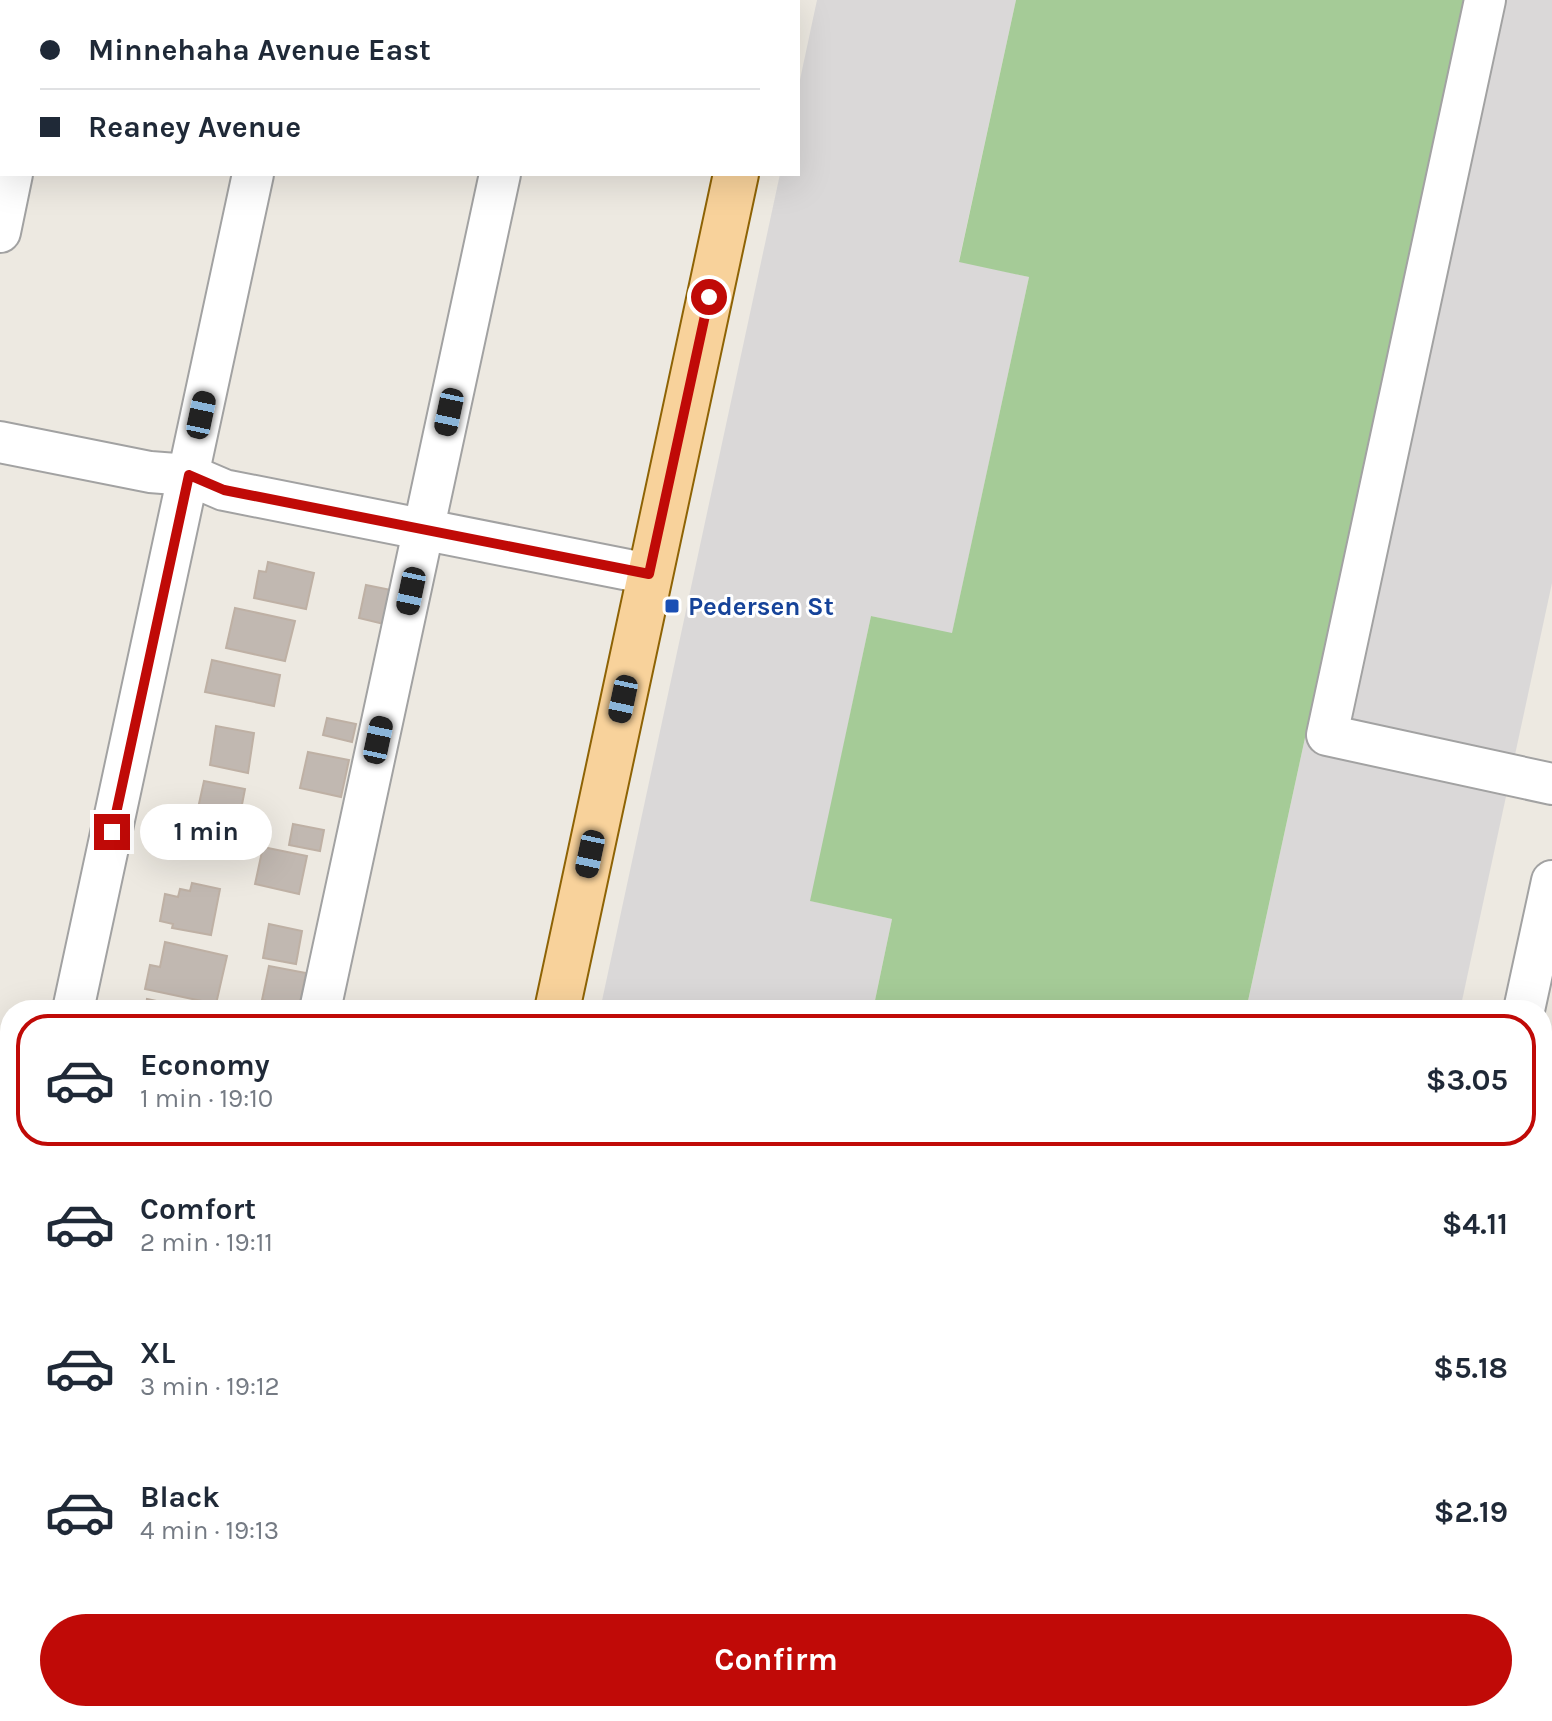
<!DOCTYPE html>
<html lang="en">
<head>
<meta charset="utf-8">
<style>
  body { margin:0; font-family:Karla,sans-serif; background:#f2f2f3; color:#1f2937; height:100vh; display:flex; flex-direction:column; font-size:30px; white-space:nowrap }
  * { box-sizing:border-box; margin:0 }
  p { font-size:26px; color:#747a83 }
  .icon { flex:none; width:44px; height:44px; fill:none; stroke:currentColor; stroke-width:2; stroke-linecap:round; stroke-linejoin:round }
  .map { position:relative; flex:1; overflow:hidden }
  .details { position:absolute; left:0px; top:1000px; width:1552px; height:722px; display:flex; flex-direction:column; background:#fff; border-radius:32px 32px 0 0; box-shadow:0 8px 32px #0002 }
  .details>* { flex:none }
  .guide { position:absolute; left:0px; top:0px; width:800px; height:176px; box-shadow:0 8px 32px #0002; display:grid; align-content:center; height:176px; padding:0 40px; background:#fff }
  .end { position:absolute; width:36px; height:36px; margin:-18px; border:10px solid #c00a07; background:#fff; box-shadow:0 0 0 4px #fff }
  .from { border-radius:50% }
  .bubble { position:absolute; height:56px; border-radius:28px; background:#fff; box-shadow:0 8px 32px #0002; font-size:26px; font-weight:700; line-height:56px; text-align:center }
  .car { position:absolute; width:24px; height:48px; margin:-24px -12px; border-radius:10px; box-shadow:0 0 6px 2px #0007; background:linear-gradient(#222 24%,#8ab4d8 0 40%,#222 0 76%,#8ab4d8 0 86%,#222 0) }
  .guide b { display:flex; align-items:center; gap:28px; height:76px; font-size:30px }
  .guide b+b { border-top:2px solid #e0e1e3 }
  .guide i { width:20px; height:20px; background:#1f2937 }
  ul { padding:14px 0 0; list-style:none }
  li { display:flex; align-items:center; gap:24px; height:132px; margin:0 16px 12px; padding:0 24px; border:4px solid transparent; border-radius:32px }
  li div { flex:1 }
  li b { display:block; font-size:30px }
  li em { font-style:normal; font-weight:700 }
  li.current { border-color:#c00a07 }
  li>.icon { width:72px; height:72px; stroke-width:1.5 }
  .cta { display:flex; gap:16px; margin-top:auto; padding:16px 40px }
  .cta a { flex:1; height:92px; border-radius:48px; background:#c00a07; color:#fff; font-size:32px; font-weight:700; line-height:92px; text-align:center }
  .map>svg:first-child { display:block }
  .residential { fill:#dad8d8 }
  .education { fill:#fdfed9 }
  .forest { fill:#a5cb97 }
  .building { fill:#c1b8b1; stroke:#beb0a4; stroke-width:2 }
  .lines { fill:none; stroke-linecap:round; stroke-linejoin:round }
  .minor-casing { stroke:#a2a2a2; stroke-width:44 }
  .major-casing { stroke:#8e6305; stroke-width:48 }
  .minor { stroke:#fff; stroke-width:40 }
  .major { stroke:#f8d29b; stroke-width:44 }
  .route { stroke:#c00a07; stroke-width:10 }
  .transit-dot { fill:#1a4fb4; stroke:#fff; stroke-width:3 }
  .labels { text-anchor:middle; stroke-width:6; stroke-linejoin:round; paint-order:stroke }
  .transit-label { font-size:26px; font-weight:bold; fill:#164399; stroke:#fff; text-anchor:start }
</style>
</head>
<body>
<div class="map">
<svg width="1552" height="1721" viewBox="0 0 1552 1721">
  <rect width="100%" height="100%" fill="#ede9e1"/>
  <g class="residential">
    <polygon points="817,0 1016,0 959,261 1029,277 952,634 871,616 811,901 892,919 873,1010 600,1010 780,174 798,174 798,89"/>
    <polygon points="1465,0 1552,0 1552,583 1460,1010 1246,1010"/>
    <polygon points="1552,1137 1552,1699 1542,1697 1542,1183"/>
    <polygon points="448,1712 878,1712 876,1721 446,1721"/>
  </g>
  <polygon class="education" points="878,1712 1179,1712 1221,1721 876,1721"/>
  <polygon class="forest" points="1016,0 1465,0 1246,1010 873,1010 892,919 810,901 871,616 952,633 1029,277 959,262"/>
  <g class="building">
    <polygon points="268,562 314,573 306,609 254,598 259,571 266,572"/>
    <polygon points="366,585 391,590 384,624 359,618"/>
    <polygon points="235,608 295,621 285,661 226,648"/>
    <polygon points="212,660 280,675 274,706 205,692"/>
    <polygon points="327,718 356,724 352,742 323,735"/>
    <polygon points="216,726 254,733 248,773 210,765"/>
    <polygon points="308,752 349,760 341,797 300,788"/>
    <polygon points="204,781 245,789 237,830 195,822"/>
    <polygon points="293,824 324,830 320,851 289,845"/>
    <polygon points="263,847 307,856 299,894 255,884"/>
    <polygon points="192,883 220,889 211,935 172,928 173,924 160,921 165,894 178,897 180,889 190,891"/>
    <polygon points="269,924 302,931 296,964 263,958"/>
    <polygon points="165,942 227,956 216,1004 145,989 150,965 160,967"/>
    <polygon points="269,966 306,973 299,1008 262,1000"/>
    <polygon points="147,999 200,1010 145,1010"/>
  </g>
  <g class="lines">
    <g class="minor-casing">
      <g id="minor">
        <polyline points="1485,0 1327,735 1552,784"/>
        <polyline points="48,2 49,0"/>
        <polyline points="290,2 291,0"/>
        <polyline points="537,2 537,0"/>
        <polyline points="0,232 12,174"/>
        <polyline points="0,442 150,472 189,475 224,490 649,574"/>
        <polyline points="73,1010 253,174"/>
        <polyline points="320,1010 500,174"/>
        <polyline points="1524,1010 1552,881"/>
        <polyline points="0,1352 10,1305"/>
        <polyline points="0,1413 10,1415"/>
        <polyline points="1414,1712 1458,1721"/>
        <polyline points="1370,1721 1372,1712"/>
      </g>
    </g>
    <g class="major-casing">
      <g id="major">
        <polyline points="773,2 774,0"/>
        <polyline points="557,1010 736,174"/>
        <polyline points="404,1721 406,1712"/>
      </g>
    </g>
    <use href="#minor" class="minor"/>
    <use href="#major" class="major"/>
  </g>
  <g class="lines">
    <polyline class="route" points="112,832 189,475 224,490 649,574 709,297"/>
  </g>
  <rect class="transit-dot" x="664" y="598" width="16" height="16" rx="4"/>
  <g class="labels">
    <g class="transit-label">
      <text x="688" y="615">Pedersen St</text>
    </g>
  </g>
</svg>
<i class="end from" style="left:709px;top:297px"></i>
<i class="end" style="left:112px;top:832px"></i>
<div class="bubble" style="left:140px;top:804px;width:132px">1 min</div>
<i class="car" style="left:449px;top:412px;rotate:192deg"></i>
<i class="car" style="left:201px;top:415px;rotate:12deg"></i>
<i class="car" style="left:411px;top:591px;rotate:192deg"></i>
<i class="car" style="left:623px;top:699px;rotate:192deg"></i>
<i class="car" style="left:378px;top:740px;rotate:12deg"></i>
<i class="car" style="left:590px;top:854px;rotate:192deg"></i>
<div class="guide">
<b><i class="from"></i>Minnehaha Avenue East</b>
<b><i></i>Reaney Avenue</b>
</div>
<section class="details">
<ul>
<li class="current"><svg class="icon" aria-label="car" viewBox="0 0 24 24"><path d="M5 17H2v-5l4-1 3-4h7l3 4 3 1v5h-3M9 17h6M6 11h13"/><circle cx="7" cy="17" r="2"/><circle cx="17" cy="17" r="2"/></svg><div><b>Economy</b><p>1 min · 19:10</p></div><em>$3.05</em></li>
<li><svg class="icon" aria-label="car" viewBox="0 0 24 24"><path d="M5 17H2v-5l4-1 3-4h7l3 4 3 1v5h-3M9 17h6M6 11h13"/><circle cx="7" cy="17" r="2"/><circle cx="17" cy="17" r="2"/></svg><div><b>Comfort</b><p>2 min · 19:11</p></div><em>$4.11</em></li>
<li><svg class="icon" aria-label="car" viewBox="0 0 24 24"><path d="M5 17H2v-5l4-1 3-4h7l3 4 3 1v5h-3M9 17h6M6 11h13"/><circle cx="7" cy="17" r="2"/><circle cx="17" cy="17" r="2"/></svg><div><b>XL</b><p>3 min · 19:12</p></div><em>$5.18</em></li>
<li><svg class="icon" aria-label="car" viewBox="0 0 24 24"><path d="M5 17H2v-5l4-1 3-4h7l3 4 3 1v5h-3M9 17h6M6 11h13"/><circle cx="7" cy="17" r="2"/><circle cx="17" cy="17" r="2"/></svg><div><b>Black</b><p>4 min · 19:13</p></div><em>$2.19</em></li>
</ul>
<div class="cta"><a>Confirm</a></div>
</section>
</div>
</body>
</html>
